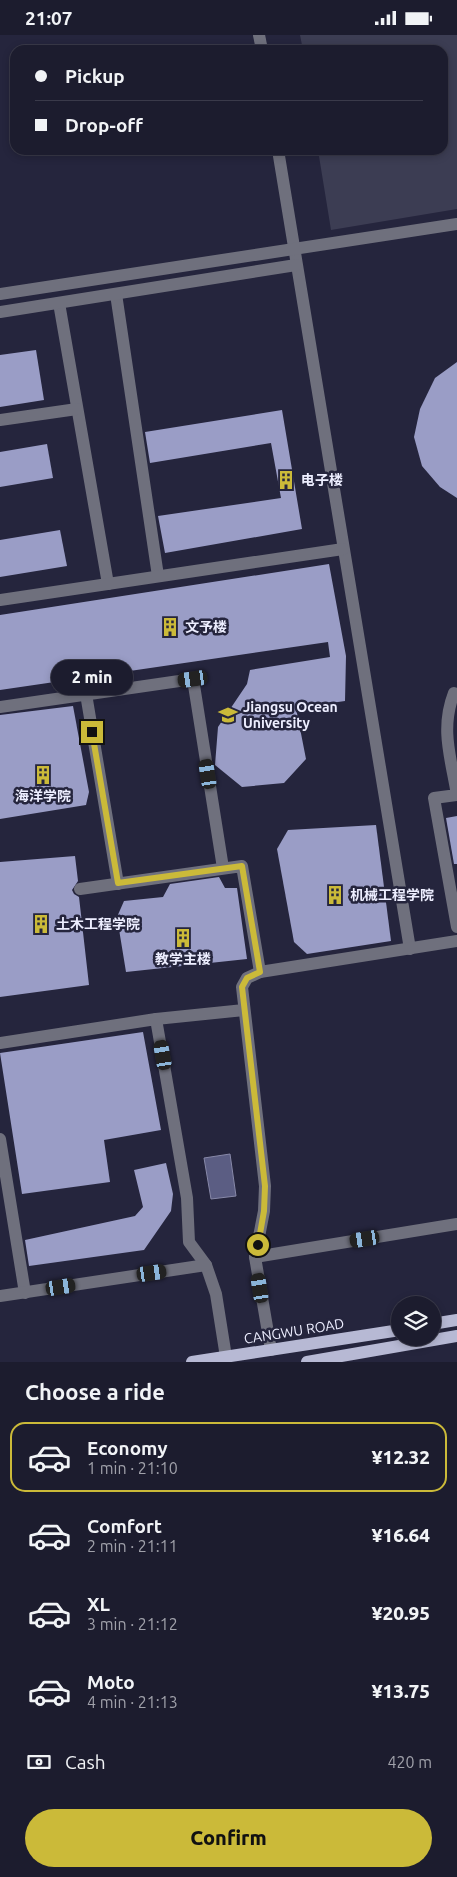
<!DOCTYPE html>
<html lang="en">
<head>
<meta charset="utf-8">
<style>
  body { margin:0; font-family:Ubuntu,"Noto Sans SC",sans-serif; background:#29293a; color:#f1f3f6; height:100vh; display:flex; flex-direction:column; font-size:19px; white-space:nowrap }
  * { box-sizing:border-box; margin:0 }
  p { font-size:16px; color:#a0a1aa }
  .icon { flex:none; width:28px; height:28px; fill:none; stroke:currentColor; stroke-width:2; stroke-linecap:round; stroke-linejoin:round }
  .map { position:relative; height:1327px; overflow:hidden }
  .sheet { display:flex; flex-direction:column; background:#1c1c2e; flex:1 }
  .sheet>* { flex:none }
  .banner { position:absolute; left:10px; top:10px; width:438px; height:110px; border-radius:15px; box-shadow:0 2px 8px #0003,0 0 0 1px #3a3a4a; display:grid; align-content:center; height:110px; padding:0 25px; background:#1c1c2e }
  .fabs { position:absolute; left:391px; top:1261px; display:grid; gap:10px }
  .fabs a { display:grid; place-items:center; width:50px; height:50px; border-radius:50%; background:#1c1c2e; box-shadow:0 2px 8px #0003,0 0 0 1px #3a3a4a; font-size:25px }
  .end { position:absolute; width:22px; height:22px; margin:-11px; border:6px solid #cbba39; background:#111; box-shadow:0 0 0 2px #111 }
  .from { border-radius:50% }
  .bubble { position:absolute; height:35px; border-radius:18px; background:#1c1c2e; box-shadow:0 2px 8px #0003,0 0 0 1px #3a3a4a; font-size:16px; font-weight:800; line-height:35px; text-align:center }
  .car { position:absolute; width:15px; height:30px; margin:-15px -8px; border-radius:6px; box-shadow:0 0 4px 1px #0007; background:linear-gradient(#222 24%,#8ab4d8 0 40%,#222 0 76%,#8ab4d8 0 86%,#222 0) }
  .banner b { display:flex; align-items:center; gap:18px; height:48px; font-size:19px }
  .banner b+b { border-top:1px solid #3a3a4a }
  .banner i { width:12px; height:12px; background:#f1f3f6 }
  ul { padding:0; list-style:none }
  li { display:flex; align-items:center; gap:15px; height:70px; margin:0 10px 8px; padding:0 15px; border:2px solid transparent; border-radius:15px }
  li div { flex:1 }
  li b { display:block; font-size:19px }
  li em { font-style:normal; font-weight:800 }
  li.selected { border-color:#cbba39 }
  li>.icon { width:45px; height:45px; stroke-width:1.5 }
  h2 { padding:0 25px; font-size:22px; line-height:60px }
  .pay { display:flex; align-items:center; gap:12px; height:55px; padding:0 25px; font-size:19px }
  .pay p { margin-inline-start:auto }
  .action { display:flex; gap:10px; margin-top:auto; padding:10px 25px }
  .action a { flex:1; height:58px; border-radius:30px; background:#cbba39; color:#111; font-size:20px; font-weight:800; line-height:58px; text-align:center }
  .status { display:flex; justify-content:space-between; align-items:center; height:35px; padding:0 25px; background:#1c1c2e; direction:ltr }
  .status svg { height:14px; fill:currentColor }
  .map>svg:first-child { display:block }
  .green { fill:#3c3d53 }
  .water { fill:#5b5d83; stroke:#8788a8 }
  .building { fill:#9a9dc6 }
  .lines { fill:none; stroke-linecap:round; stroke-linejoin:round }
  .minor { stroke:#6f707d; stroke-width:12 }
  .major { stroke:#b7b9d4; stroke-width:12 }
  .route { stroke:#cbba39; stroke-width:6 }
  .labels { text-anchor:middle; stroke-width:5; stroke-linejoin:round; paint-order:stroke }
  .poi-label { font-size:14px; font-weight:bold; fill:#edeeff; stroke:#25253d; text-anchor:start }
  .street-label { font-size:14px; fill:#edeeff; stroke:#25253d }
</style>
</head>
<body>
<div class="status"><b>21:07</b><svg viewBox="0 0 49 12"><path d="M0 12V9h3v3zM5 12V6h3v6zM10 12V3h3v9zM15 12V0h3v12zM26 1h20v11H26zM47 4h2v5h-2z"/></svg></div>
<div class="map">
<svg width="457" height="1327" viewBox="0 0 457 1327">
  <rect width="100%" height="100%" fill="#25253d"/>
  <polygon class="green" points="300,0 457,0 457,174 331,195 318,115 442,115 442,15 303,15"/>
  <polygon class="water" points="230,1119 236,1161 211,1164 204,1123"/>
  <g class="building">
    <polygon points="36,315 44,365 0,372 0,320"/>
    <polygon points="457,327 457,463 440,452 422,431 414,402 420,374 435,343"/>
    <polygon points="282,375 302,494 165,518 158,481 281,463 271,408 150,428 145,397"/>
    <polygon points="47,409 53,443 0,452 0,417"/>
    <polygon points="60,495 67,531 0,542 0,505"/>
    <polygon points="329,529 346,621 345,666 296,673 306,724 284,748 242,752 215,730 218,692 247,649 250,635 330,622 328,607 0,655 0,580"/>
    <polygon points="73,671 89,757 86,770 0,784 0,680"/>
    <polygon points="457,781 457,829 454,829 446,783"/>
    <polygon points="376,790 391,906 307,919 294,907 277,814 288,795"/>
    <polygon points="75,821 78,846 72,855 74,859 79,862 89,950 0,962 0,827"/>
    <polygon points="219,842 225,853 237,853 247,924 126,937 117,882 124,866 163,862 170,849"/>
    <polygon points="143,997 161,1095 104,1105 110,1147 22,1159 0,1018"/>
    <polygon points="166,1128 173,1159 171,1176 144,1215 29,1231 25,1205 135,1181 143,1172 134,1135"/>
  </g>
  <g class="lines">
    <g class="minor">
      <polyline points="259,0 262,15"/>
      <polyline points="278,115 410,914"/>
      <polyline points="0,259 457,189"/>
      <polyline points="116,259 158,541"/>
      <polyline points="59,268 108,549"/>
      <polyline points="0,277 296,230"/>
      <polyline points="0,385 77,374"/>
      <polyline points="0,565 343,514"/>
      <path d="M454 658C440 694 451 723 457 760L434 763 457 892"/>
      <polyline points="86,659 118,849"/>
      <polyline points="0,672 193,644 223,833"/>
      <polyline points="80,854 242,831 260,937"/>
      <polyline points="156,984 244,975"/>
      <polyline points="0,1008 156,984 187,1163 189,1207 206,1230 216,1259 226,1322"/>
      <polyline points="0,1104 25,1258"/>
      <polyline points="255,1222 457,1189"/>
      <polyline points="0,1261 206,1230"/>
      <polyline points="271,1315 255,1222 264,1176 265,1151 242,952 247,943 260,937 457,906"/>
    </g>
    <g class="major">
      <polyline points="432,1289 457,1285"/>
      <polyline points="192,1327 400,1295"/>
      <polyline points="307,1327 457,1301"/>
    </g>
  </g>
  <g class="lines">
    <polyline class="route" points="92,697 118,848 242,831 260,937 247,943 242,952 265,1151 264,1176 258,1210"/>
  </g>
  <defs>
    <g id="building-bare" transform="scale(1.5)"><path d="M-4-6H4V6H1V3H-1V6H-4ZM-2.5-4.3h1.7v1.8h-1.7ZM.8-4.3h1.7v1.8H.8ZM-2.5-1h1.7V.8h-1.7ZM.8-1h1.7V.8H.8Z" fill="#cbba39" stroke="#25253d" stroke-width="2.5" paint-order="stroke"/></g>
    <g id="university-bare" transform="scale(1.5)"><path d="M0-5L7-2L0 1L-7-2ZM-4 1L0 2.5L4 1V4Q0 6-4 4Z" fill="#cbba39" stroke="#25253d" stroke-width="2.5" paint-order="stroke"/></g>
  </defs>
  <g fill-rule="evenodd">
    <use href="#building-bare" x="286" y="445"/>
    <use href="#building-bare" x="170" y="592"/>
    <use href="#university-bare" x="228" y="680"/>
    <use href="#building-bare" x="43" y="740"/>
    <use href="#building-bare" x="335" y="860"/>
    <use href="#building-bare" x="41" y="889"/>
    <use href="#building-bare" x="183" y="903"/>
  </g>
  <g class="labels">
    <g class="poi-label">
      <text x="301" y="450">电子楼</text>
      <text x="185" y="597">文予楼</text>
      <text x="243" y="677">Jiangsu Ocean<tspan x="243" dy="16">University</tspan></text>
      <text x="43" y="766" text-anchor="middle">海洋学院</text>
      <text x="350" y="865">机械工程学院</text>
      <text x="56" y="894">土木工程学院</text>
      <text x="183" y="929" text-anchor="middle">教学主楼</text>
    </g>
    <g class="street-label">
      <text transform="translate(294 1296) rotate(-9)" y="5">CANGWU ROAD</text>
    </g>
  </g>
</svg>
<div class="fabs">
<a><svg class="icon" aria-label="layers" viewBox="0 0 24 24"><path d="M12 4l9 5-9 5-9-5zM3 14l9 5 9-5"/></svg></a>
</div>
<i class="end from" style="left:258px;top:1210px"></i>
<i class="end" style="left:92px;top:697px"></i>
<div class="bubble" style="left:51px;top:625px;width:82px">2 min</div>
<i class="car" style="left:193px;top:644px;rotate:262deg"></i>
<i class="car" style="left:208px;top:739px;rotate:351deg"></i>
<i class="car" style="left:163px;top:1020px;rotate:350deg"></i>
<i class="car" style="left:365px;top:1204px;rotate:261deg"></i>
<i class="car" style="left:152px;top:1238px;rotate:82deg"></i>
<i class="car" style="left:61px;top:1252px;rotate:81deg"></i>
<i class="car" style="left:260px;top:1253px;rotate:351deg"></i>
<div class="banner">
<b><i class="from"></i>Pickup</b>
<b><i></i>Drop-off</b>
</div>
</div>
<section class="sheet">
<h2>Choose a ride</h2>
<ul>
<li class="selected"><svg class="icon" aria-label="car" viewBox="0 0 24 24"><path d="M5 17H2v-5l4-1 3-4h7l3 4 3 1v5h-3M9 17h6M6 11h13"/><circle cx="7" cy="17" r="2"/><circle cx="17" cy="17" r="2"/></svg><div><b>Economy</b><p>1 min · 21:10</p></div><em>¥12.32</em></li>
<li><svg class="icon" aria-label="car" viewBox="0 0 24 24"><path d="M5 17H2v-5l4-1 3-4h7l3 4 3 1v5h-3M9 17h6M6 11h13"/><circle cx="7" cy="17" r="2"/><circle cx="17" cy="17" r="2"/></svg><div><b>Comfort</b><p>2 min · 21:11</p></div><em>¥16.64</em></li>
<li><svg class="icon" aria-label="car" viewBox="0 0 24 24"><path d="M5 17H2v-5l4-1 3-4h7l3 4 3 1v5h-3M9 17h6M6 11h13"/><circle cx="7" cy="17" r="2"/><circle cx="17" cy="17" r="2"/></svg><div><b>XL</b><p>3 min · 21:12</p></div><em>¥20.95</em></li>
<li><svg class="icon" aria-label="car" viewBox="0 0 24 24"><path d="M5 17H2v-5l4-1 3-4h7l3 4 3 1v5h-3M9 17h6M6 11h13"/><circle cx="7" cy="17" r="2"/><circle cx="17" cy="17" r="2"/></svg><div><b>Moto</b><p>4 min · 21:13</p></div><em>¥13.75</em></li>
</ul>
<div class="pay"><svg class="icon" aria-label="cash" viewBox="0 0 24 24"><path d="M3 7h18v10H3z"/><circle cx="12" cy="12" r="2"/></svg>Cash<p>420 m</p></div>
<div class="action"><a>Confirm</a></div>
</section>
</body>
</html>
